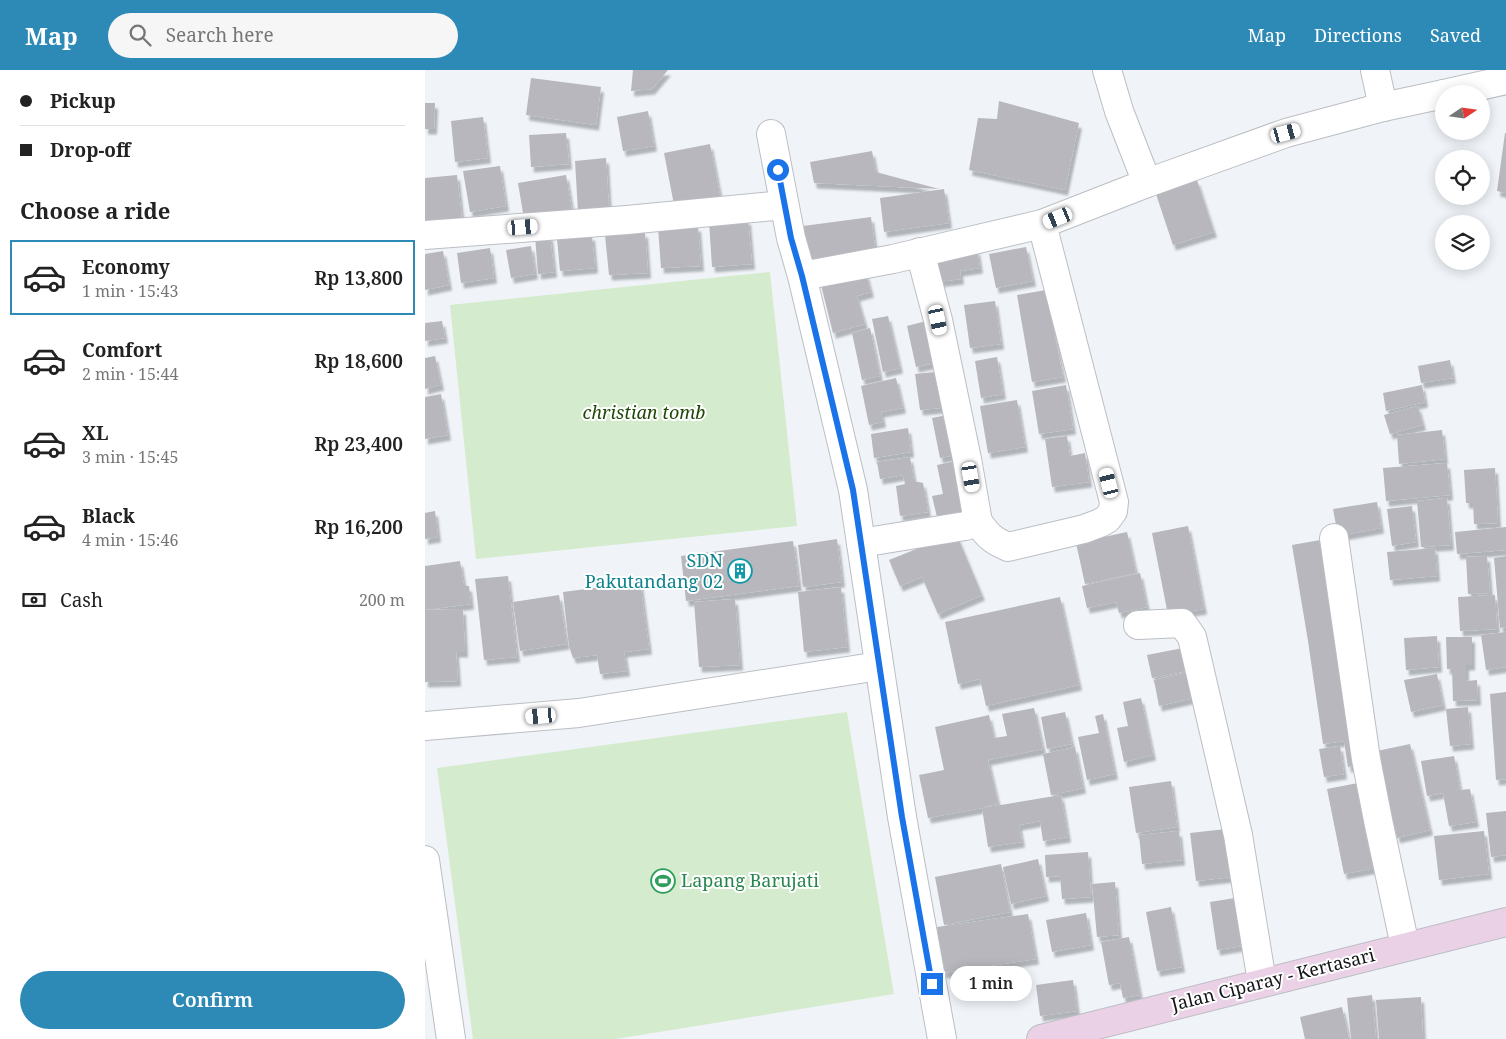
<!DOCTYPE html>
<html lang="en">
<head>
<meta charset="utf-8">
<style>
  body { margin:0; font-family:"Noto Serif",serif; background:#f6f6f6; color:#222; height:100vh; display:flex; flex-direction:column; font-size:19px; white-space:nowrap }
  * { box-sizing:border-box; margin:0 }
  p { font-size:16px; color:#767676 }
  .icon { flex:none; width:28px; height:28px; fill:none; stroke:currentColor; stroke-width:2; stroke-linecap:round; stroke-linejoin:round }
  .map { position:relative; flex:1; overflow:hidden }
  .sheet { display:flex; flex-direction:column; background:#fff; width:425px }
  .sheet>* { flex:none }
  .banner { display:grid; align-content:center; height:110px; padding:0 20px; background:#fff }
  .needle { width:32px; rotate:77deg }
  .controls { position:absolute; left:1010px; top:15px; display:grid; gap:10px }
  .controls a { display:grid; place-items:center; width:55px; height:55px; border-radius:50%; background:#fff; box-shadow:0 2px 12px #0003; font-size:25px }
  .end { position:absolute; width:22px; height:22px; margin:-11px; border:6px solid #1a73e8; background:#fff; box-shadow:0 0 0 2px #fff }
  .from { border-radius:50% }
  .bubble { position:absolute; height:35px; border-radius:18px; background:#fff; box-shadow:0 2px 12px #0003; font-size:16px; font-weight:600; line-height:35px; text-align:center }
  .car { position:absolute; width:15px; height:30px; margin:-15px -8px; border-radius:6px; box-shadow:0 0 4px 1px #0007; background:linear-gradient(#fff 24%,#345 0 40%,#fff 0 76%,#345 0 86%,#fff 0) }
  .banner b { display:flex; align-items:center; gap:18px; height:48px; font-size:19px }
  .banner b+b { border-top:1px solid #e0e0e0 }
  .banner i { width:12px; height:12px; background:#222 }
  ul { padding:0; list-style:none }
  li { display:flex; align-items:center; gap:15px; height:75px; margin:0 10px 8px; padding:0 10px; border:2px solid transparent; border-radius:0px }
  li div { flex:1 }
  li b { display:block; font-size:19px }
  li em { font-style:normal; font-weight:600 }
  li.selected { border-color:#2d89b6 }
  li>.icon { width:45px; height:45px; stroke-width:1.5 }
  h2 { padding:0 20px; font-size:22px; line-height:60px }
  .pay { display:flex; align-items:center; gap:12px; height:55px; padding:0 20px; font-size:19px }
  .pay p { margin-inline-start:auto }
  .action { display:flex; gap:10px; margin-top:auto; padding:10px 20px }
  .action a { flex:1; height:58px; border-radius:30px; background:#2d89b6; color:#fff; font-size:20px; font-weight:600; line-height:58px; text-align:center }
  header { display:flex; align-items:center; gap:30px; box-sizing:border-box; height:70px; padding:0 25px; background:#2d89b6; color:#fff }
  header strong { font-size:24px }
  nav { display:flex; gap:28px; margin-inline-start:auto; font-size:18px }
  .search { width:350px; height:45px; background:#f6f6f6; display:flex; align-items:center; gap:12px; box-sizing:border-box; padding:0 18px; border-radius:28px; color:#767676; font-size:19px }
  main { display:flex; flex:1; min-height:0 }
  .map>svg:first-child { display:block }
  .green { fill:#d5ebcd }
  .building { fill:#b7b7bd; filter:url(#shadow) }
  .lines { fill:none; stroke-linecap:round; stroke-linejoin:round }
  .street-casing { stroke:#bbbec3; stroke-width:30 }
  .secondary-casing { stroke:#bbbec3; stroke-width:30 }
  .street { stroke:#fff; stroke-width:28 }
  .secondary { stroke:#ebd1e6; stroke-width:28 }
  .route { stroke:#1a73e8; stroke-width:6 }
  .labels { text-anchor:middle; stroke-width:4; stroke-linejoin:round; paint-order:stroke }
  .park-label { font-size:18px; font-style:italic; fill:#204807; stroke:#fff }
  .culture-label { font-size:18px; fill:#0d838f; stroke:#fff; text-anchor:end }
  .leisure-label { font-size:18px; fill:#27864d; stroke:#fff; text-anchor:start }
  .street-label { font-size:18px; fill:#141517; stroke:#fff }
</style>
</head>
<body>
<header>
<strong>Map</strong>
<div class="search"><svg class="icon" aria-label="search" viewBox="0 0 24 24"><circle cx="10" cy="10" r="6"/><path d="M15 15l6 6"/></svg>Search here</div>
<nav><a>Map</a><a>Directions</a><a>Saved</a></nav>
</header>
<main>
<section class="sheet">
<div class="banner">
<b><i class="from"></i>Pickup</b>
<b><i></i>Drop-off</b>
</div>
<h2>Choose a ride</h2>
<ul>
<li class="selected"><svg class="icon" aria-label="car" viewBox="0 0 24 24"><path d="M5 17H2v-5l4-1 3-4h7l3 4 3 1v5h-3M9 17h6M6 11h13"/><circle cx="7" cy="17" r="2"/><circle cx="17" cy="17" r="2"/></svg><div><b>Economy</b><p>1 min · 15:43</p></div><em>Rp 13,800</em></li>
<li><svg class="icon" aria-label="car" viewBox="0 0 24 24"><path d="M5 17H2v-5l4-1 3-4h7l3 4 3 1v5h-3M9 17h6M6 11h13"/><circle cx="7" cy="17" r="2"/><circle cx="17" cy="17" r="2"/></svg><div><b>Comfort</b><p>2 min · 15:44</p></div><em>Rp 18,600</em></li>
<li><svg class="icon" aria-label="car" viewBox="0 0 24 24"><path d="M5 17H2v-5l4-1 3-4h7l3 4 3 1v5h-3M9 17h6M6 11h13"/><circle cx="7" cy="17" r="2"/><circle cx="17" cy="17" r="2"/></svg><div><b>XL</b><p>3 min · 15:45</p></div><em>Rp 23,400</em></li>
<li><svg class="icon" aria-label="car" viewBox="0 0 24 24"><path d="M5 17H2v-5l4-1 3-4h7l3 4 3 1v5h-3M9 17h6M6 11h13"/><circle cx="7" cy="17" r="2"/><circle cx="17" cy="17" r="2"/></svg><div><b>Black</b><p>4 min · 15:46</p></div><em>Rp 16,200</em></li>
</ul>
<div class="pay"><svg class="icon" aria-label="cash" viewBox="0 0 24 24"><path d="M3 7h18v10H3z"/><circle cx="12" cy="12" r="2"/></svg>Cash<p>200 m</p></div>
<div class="action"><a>Confirm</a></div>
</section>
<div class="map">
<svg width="1081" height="969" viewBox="0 0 1081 969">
  <defs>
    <filter id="shadow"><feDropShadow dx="3" dy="5.5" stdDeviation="1" flood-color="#0004"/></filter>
  </defs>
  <rect width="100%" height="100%" fill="#f0f4f9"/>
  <g class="green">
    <polygon points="345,202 372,456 51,489 25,235"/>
    <polygon points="422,642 469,924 191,969 48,969 12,698"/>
  </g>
  <g class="building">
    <polygon points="208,0 243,0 227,19 206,21"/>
    <polygon points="106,8 176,17 171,55 101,45"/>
    <polygon points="574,31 654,53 640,120 544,100 553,48 572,49"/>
    <polygon points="0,33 10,33 9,59 0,59"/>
    <polygon points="223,41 229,76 198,81 192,47"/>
    <polygon points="58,47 63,88 30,92 26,51"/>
    <polygon points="141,63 144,94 106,97 104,65"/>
    <polygon points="1080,63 1081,63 1081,123 1072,121"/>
    <polygon points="285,74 296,131 250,140 239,83"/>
    <polygon points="447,81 451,102 514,119 389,113 385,92"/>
    <polygon points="181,88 184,140 153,142 150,91"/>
    <polygon points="75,96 81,136 45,142 38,101"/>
    <polygon points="32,105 37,150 0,154 0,108"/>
    <polygon points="141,105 147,141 99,149 93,113"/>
    <polygon points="772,110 789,162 748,175 731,124"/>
    <polygon points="519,119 524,153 459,162 455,128"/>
    <polygon points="446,147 451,186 383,194 378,156"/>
    <polygon points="323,149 327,194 287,197 284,152"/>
    <polygon points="273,156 276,196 236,198 233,158"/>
    <polygon points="220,162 223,203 184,205 180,165"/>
    <polygon points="125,165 129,202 113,204 110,166"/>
    <polygon points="167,165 170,198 135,201 132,169"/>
    <polygon points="106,176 110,204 86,208 81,180"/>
    <polygon points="601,177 608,211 571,218 564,184"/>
    <polygon points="65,178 69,208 36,213 32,183"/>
    <polygon points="552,179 555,198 535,201 536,209 512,212 508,185"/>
    <polygon points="18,181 24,215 0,220 0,184"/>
    <polygon points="441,203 446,222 432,226 440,254 408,263 396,215"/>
    <polygon points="621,220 638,307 607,312 592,225"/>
    <polygon points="570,231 576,274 545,278 539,235"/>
    <polygon points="463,246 475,298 458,302 447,249"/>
    <polygon points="505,250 515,292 491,297 482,256"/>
    <polygon points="17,251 20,268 0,271 0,253"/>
    <polygon points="445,258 455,306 437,310 427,263"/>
    <polygon points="10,286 16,315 0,319 0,288"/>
    <polygon points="572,287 578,324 556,328 550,291"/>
    <polygon points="1025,290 1028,308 996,313 993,296"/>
    <polygon points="520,301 525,337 495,340 490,304"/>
    <polygon points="471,308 478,338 456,342 458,352 444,355 436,316"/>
    <polygon points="641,315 648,359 614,364 607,321"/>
    <polygon points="997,315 1000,332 961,341 958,323"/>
    <polygon points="16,324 23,365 0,369 0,327"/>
    <polygon points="592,330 600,377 563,383 555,336"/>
    <polygon points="993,336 998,355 965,364 959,345"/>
    <polygon points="527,344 535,384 515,388 507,348"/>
    <polygon points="483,358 486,382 449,388 446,364"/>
    <polygon points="1017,360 1020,389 974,394 972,365"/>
    <polygon points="642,366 645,386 660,383 664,412 627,417 620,369"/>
    <polygon points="485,387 489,411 498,413 503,442 475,446 471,416 480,414 478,405 455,409 452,392"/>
    <polygon points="541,389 542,441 512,447 507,426 518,424 512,395"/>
    <polygon points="1022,393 1025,425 961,431 958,398"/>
    <polygon points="1070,398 1073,453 1049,454 1048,433 1041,433 1039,400"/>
    <polygon points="1022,428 1026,475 996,477 992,431"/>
    <polygon points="952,432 956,458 913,466 908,439"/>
    <polygon points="987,436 991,472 967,476 962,439"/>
    <polygon points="10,441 13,467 0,469 0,443"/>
    <polygon points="763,456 779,539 743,545 727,463"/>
    <polygon points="1081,457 1081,480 1032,484 1030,462"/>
    <polygon points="702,462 711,503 660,514 651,473"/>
    <polygon points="531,463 557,525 513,544 497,507 475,516 464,490"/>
    <polygon points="412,469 417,512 378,517 373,475"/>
    <polygon points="901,469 934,695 923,697 919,671 898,674 883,571 867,475"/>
    <polygon points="368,471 374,516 261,531 256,486"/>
    <polygon points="1010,478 1012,506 965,510 962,482"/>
    <polygon points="1062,486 1065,523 1043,524 1041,487"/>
    <polygon points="1081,486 1081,557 1075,558 1069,488"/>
    <polygon points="35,491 39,516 44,516 46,534 0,540 0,496"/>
    <polygon points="715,503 722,537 694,543 691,532 662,538 657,516"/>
    <polygon points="83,506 92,587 59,590 50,509"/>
    <polygon points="215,512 224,579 199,582 202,601 175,604 172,585 148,588 144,576 138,522"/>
    <polygon points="416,517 422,577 379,582 373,522"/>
    <polygon points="134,525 142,574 95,581 88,532"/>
    <polygon points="1070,525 1072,559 1035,561 1033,527"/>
    <polygon points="635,527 654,615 561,636 555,609 533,614 520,552"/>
    <polygon points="310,529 315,595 274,597 269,532"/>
    <polygon points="38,539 40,582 31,582 33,611 0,612 0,540"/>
    <polygon points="1081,562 1081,597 1061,600 1056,565"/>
    <polygon points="1012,566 1014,597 981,600 979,568"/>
    <polygon points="1021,567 1047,567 1047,595 1041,595 1041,611 1052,610 1053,630 1028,631 1027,599 1022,599"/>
    <polygon points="763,577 767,600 727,608 722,585"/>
    <polygon points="767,601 773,627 734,636 729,610"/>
    <polygon points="1012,604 1018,635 986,642 979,610"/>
    <polygon points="1081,622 1081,709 1071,710 1065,624"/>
    <polygon points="716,628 728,685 699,692 692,658 703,656 698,632"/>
    <polygon points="1043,637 1046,674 1025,676 1021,639"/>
    <polygon points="609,638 618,679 563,690 573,733 557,738 503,748 494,705 519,700 510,657 564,645 569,668 582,666 577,644"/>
    <polygon points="640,642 647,674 622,679 616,647"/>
    <polygon points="678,644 690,704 662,710 653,667 674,663 670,646"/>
    <polygon points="985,674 1005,760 972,768 952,681"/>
    <polygon points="915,676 919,704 899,707 894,679"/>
    <polygon points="650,677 658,718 626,725 618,684"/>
    <polygon points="1029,686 1035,720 1045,719 1051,752 1024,756 1018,723 1002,726 996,691"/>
    <polygon points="746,711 752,757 711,763 704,717"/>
    <polygon points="938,712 955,797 919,804 902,719"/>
    <polygon points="636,725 643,767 618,771 615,751 594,755 597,772 563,777 557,738"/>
    <polygon points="1081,741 1081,785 1066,787 1061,743"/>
    <polygon points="801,759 807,807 771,811 765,763"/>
    <polygon points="754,761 757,790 717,794 714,765"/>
    <polygon points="1059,761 1064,804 1014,810 1009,766"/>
    <polygon points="663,782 666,827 637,829 635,806 621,807 620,785"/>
    <polygon points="613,789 621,826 586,834 578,797"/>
    <polygon points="576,794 585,842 519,855 510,807"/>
    <polygon points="690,812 694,865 672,867 667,814"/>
    <polygon points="816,827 823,875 792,880 785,832"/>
    <polygon points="746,837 757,897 732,901 721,842"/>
    <polygon points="661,843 666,875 627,882 621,850"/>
    <polygon points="603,844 611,889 518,903 512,857"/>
    <polygon points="704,867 715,925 698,928 695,913 684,915 676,872"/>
    <polygon points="648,910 652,941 615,946 611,915"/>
    <polygon points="947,925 951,969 926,969 922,928"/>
    <polygon points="996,927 998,969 954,969 951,930"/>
    <polygon points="917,937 924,969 880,969 875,947"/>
  </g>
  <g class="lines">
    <g class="street-casing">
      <g id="street">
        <polyline points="682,0 694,41 722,113"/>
        <polyline points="950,0 958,37"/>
        <polyline points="1019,24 1081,10"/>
        <polyline points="346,64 366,168 377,206 428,420 477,747 517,969"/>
        <polyline points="0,165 202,150 359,135"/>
        <polyline points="377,206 468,189 617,154 722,113 861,63 958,37 1019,24"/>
        <path d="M553 452C563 466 567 470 583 477L659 459 675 453 682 449 688 441 689 432 617 154"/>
        <polyline points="909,468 941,689 954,755 980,876"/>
        <polyline points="436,473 540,456 553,452 542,389 513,250 495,182"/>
        <polyline points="713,555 757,553 767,567 813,765 837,912"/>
        <polyline points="0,656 154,643 454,596"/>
        <polyline points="0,790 26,969"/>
      </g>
    </g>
    <g class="secondary-casing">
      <polyline id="secondary" points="616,969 1081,852"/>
    </g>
    <use href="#street" class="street"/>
    <use href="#secondary" class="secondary"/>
  </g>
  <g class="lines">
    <polyline class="route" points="353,100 366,168 377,206 428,420 477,747 507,914"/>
  </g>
  <defs>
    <g id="building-ring" transform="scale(1.25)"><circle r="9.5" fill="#fff" stroke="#0f9aa8" stroke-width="1.5"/><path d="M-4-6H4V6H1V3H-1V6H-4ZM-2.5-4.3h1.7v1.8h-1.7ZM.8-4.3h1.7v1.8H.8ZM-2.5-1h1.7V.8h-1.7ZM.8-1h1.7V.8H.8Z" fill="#0f9aa8"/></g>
    <g id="stadium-ring" transform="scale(1.25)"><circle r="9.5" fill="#fff" stroke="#2e9e5b" stroke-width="1.5"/><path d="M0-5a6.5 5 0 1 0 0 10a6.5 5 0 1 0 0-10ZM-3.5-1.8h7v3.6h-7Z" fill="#2e9e5b"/></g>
  </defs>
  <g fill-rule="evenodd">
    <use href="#building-ring" x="315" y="501"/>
    <use href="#stadium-ring" x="238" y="811"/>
  </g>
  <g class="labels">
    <g class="park-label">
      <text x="219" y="349">christian tomb</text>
    </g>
    <g class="culture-label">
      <text x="298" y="497">SDN<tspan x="298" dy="21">Pakutandang 02</tspan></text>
    </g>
    <g class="leisure-label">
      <text x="256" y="817">Lapang Barujati</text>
    </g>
    <g class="street-label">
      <text transform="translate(848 910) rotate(-14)" y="6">Jalan Ciparay - Kertasari</text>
    </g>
  </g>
</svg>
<div class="controls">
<a><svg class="needle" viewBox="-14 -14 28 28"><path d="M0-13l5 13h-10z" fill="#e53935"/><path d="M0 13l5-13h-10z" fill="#767676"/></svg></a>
<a><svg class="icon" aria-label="locate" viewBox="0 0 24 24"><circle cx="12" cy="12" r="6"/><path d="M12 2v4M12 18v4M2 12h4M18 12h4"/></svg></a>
<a><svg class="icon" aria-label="layers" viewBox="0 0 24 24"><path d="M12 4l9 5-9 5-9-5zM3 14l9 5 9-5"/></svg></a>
</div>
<i class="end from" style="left:353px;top:100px"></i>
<i class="end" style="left:507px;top:914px"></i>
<div class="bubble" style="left:525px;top:896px;width:82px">1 min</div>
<i class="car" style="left:861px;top:63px;rotate:75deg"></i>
<i class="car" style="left:633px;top:148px;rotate:248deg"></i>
<i class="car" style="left:98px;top:157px;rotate:86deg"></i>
<i class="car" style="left:513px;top:250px;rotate:168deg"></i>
<i class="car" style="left:546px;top:407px;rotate:170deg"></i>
<i class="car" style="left:684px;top:413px;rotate:346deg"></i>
<i class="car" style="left:116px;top:646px;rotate:265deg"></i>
</div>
</main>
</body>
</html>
